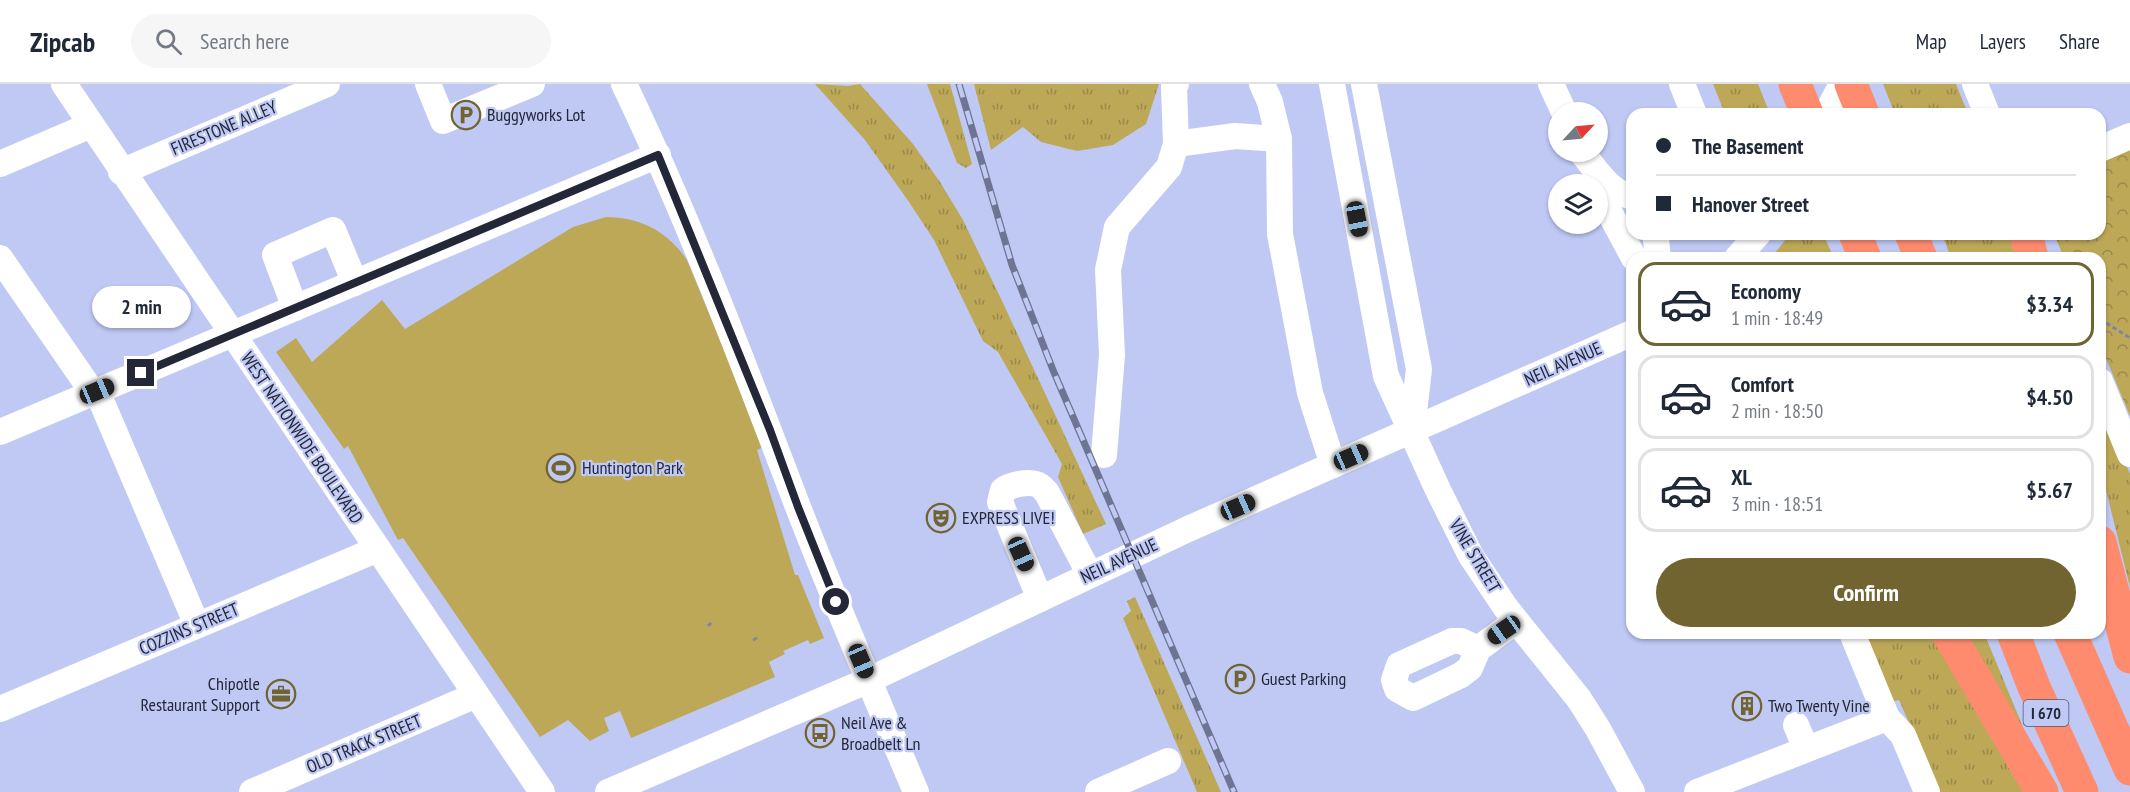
<!DOCTYPE html>
<html lang="en">
<head>
<meta charset="utf-8">
<style>
  body { margin:0; font-family:"PT Sans Narrow",sans-serif; background:#f6f6f7; color:#1f2937; height:100vh; display:flex; flex-direction:column; font-size:22px; white-space:nowrap }
  * { box-sizing:border-box; margin:0 }
  p { font-size:20px; color:#747a83 }
  .icon { flex:none; width:33px; height:33px; fill:none; stroke:currentColor; stroke-width:2; stroke-linecap:round; stroke-linejoin:round }
  .map { position:relative; flex:1; overflow:hidden }
  .side { position:absolute; left:1626px; top:168px; width:480px; height:387px; display:flex; flex-direction:column; background:#fff; border-radius:18px; box-shadow:0 2px 4px #0004 }
  .side>* { flex:none }
  .banner { position:absolute; left:1626px; top:24px; width:480px; height:132px; border-radius:18px; box-shadow:0 2px 4px #0004; display:grid; align-content:center; height:132px; padding:0 30px; background:#fff }
  .needle { width:39px; rotate:64deg }
  .buttons { position:absolute; left:1548px; top:18px; display:grid; gap:12px }
  .buttons a { display:grid; place-items:center; width:60px; height:60px; border-radius:50%; background:#fff; box-shadow:0 2px 4px #0004; font-size:30px }
  .end { position:absolute; width:27px; height:27px; margin:-14px; border:8px solid #232737; background:#fff; box-shadow:0 0 0 3px #fff }
  .from { border-radius:50% }
  .bubble { position:absolute; height:42px; border-radius:21px; background:#fff; box-shadow:0 2px 4px #0004; font-size:20px; font-weight:700; line-height:42px; text-align:center }
  .car { position:absolute; width:18px; height:36px; margin:-18px -9px; border-radius:8px; box-shadow:0 0 4px 2px #0007; background:linear-gradient(#222 24%,#8ab4d8 0 40%,#222 0 76%,#8ab4d8 0 86%,#222 0) }
  .banner b { display:flex; align-items:center; gap:21px; height:57px; font-size:22px }
  .banner b+b { border-top:2px solid #e0e1e3 }
  .banner i { width:15px; height:15px; background:#1f2937 }
  ul { padding:10px 0 0; list-style:none }
  li { display:flex; align-items:center; gap:18px; height:84px; margin:0 12px 9px; padding:0 18px; border:3px solid #e0e1e3; border-radius:18px }
  li div { flex:1 }
  li b { display:block; font-size:22px }
  li em { font-style:normal; font-weight:700 }
  li.active { border-color:#716431 }
  li>.icon { width:54px; height:54px; stroke-width:1.5 }
  .button { display:flex; gap:12px; margin-top:auto; padding:12px 30px }
  .button a { flex:1; height:69px; border-radius:36px; background:#716431; color:#fff; font-size:24px; font-weight:700; line-height:69px; text-align:center }
  header { display:flex; align-items:center; gap:36px; box-sizing:border-box; height:84px; padding:0 30px; background:#fff; border-bottom:2px solid #e0e1e3 }
  header strong { font-size:28px }
  nav { display:flex; gap:33px; margin-inline-start:auto; font-size:21px }
  .search { width:420px; height:54px; background:#f6f6f7; display:flex; align-items:center; gap:15px; box-sizing:border-box; padding:0 21px; border-radius:33px; color:#747a83; font-size:22px }
  .map>svg:first-child { display:block }
  .grass { fill:url(#grass-tufts) }
  .park { fill:url(#park-crowns) }
  .garden { fill:#bda858 }
  .lines { fill:none; stroke-linecap:round; stroke-linejoin:round }
  .path { stroke:#7e86a5; stroke-width:3; stroke-dasharray:4.5 3; stroke-linecap:butt }
  .minor { stroke:#fff; stroke-width:26 }
  .highway { stroke:#ff8b6e; stroke-width:33 }
  .rail-casing { stroke:#6e7592; stroke-width:7 }
  .rail { stroke:#bfc9f4; stroke-width:4.5; stroke-dasharray:14; stroke-linecap:butt }
  .route { stroke:#232737; stroke-width:8 }
  .labels { text-anchor:middle; stroke-width:4.5; stroke-linejoin:round; paint-order:stroke }
  .shield { fill:#bfc9f4; stroke:#525870; stroke-width:1.5 }
  .shield-label { font-size:16px; font-weight:bold; fill:#232737 }
  .poi-label { font-size:18px; fill:#232737; stroke:#bfc9f4; text-anchor:start }
  .street-label { font-size:18px; fill:#232737; stroke:#bfc9f4 }
</style>
</head>
<body>
<header>
<strong>Zipcab</strong>
<div class="search"><svg class="icon" aria-label="search" viewBox="0 0 24 24"><circle cx="10" cy="10" r="6"/><path d="M15 15l6 6"/></svg>Search here</div>
<nav><a>Map</a><a>Layers</a><a>Share</a></nav>
</header>
<div class="map">
<svg width="2130" height="708" viewBox="0 0 2130 708">
  <defs>
    <pattern id="grass-tufts" width="24" height="20" patternUnits="userSpaceOnUse" patternTransform="scale(1.5)"><rect width="24" height="20" fill="#bda858"/><path d="M3 7l-1-3M5 7V3M7 7l1-3M15 17l-1-3M17 17v-4M19 17l1-3" fill="none" stroke="#99894a"/></pattern>
    <pattern id="park-crowns" width="20" height="18" patternUnits="userSpaceOnUse" patternTransform="scale(1.5)"><rect width="20" height="18" fill="#bda858"/><path d="M2 6a3 3 0 1 1 6 0M12 15a3 3 0 1 1 6 0" fill="none" stroke="#99894a"/></pattern>
  </defs>
  <rect width="100%" height="100%" fill="#bfc9f4"/>
  <g class="grass">
    <polygon points="815,0 848,2 860,0 913,60 940,98 963,136 1003,219 1106,440 1083,450 1058,393 1062,380 998,268 983,257 934,156 909,118 865,56"/>
    <polygon points="927,0 950,0 972,80 966,84 957,79"/>
    <polygon points="974,0 1159,0 1146,40 1113,61 1077,67 1041,58 1023,43 991,66"/>
    <polygon points="1713,0 1758,0 1770,30 1725,30"/>
    <polygon points="1883,0 1956,0 1968,30 1895,30"/>
    <polygon points="1790,150 1823,150 1834,174 1771,174"/>
    <polygon points="1942,150 2009,150 2016,174 1951,174"/>
    <polygon points="2100,320 2130,390 2130,503 2100,382"/>
    <polygon points="1135,513 1221,708 1197,708 1123,534 1131,527 1127,517"/>
    <polygon points="1862,549 1934,549 2028,708 1939,708 1899,616 1890,618"/>
    <polygon points="1960,549 1984,549 2023,643 2019,646"/>
  </g>
  <polygon class="park" points="2130,62 2130,332 2100,260 2100,174 2064,174 2054,150 2100,150 2100,74"/>
  <path class="garden" d="M606 133C641 133 668 148 687 176L764 363 757 366 795 491H798L824 554 810 560 808 556 783 567 785 570 769 578 775 593 631 654 620 627 604 634 609 647 590 657 568 636 540 653 403 454 398 456 348 362 344 365 276 268 296 254 312 278 382 216 405 245 573 143Z"/>
  <g class="lines">
    <g class="path">
      <polyline points="2100,235 2130,254"/>
      <polyline points="708,542 713,537"/>
      <polyline points="753,556 757,554"/>
    </g>
    <g class="minor">
      <polyline points="64,0 542,708"/>
      <polyline points="428,0 443,37 532,0"/>
      <path d="M624 0C690 138 744 281 798 423 835 519 876 613 916 708"/>
      <polyline points="1262,0 1270,18 1279,55 1280,150 1310,309 1333,381"/>
      <polyline points="1332,0 1386,292 1438,406 1471,472 1506,524 1579,615 1598,645 1632,708"/>
      <polyline points="1364,0 1419,285 1412,346"/>
      <polyline points="1551,0 1564,28"/>
      <polyline points="1682,0 1694,30"/>
      <polyline points="1975,0 1987,30"/>
      <polyline points="1826,30 1842,0"/>
      <polyline points="1176,60 1235,52 1279,55"/>
      <polyline points="2100,65 2130,52"/>
      <path d="M1581 68C1594 82 1611 112 1632 112"/>
      <polyline points="0,80 91,41"/>
      <polyline points="121,88 327,0"/>
      <polyline points="1598,107 1634,174"/>
      <polyline points="1658,150 1656,156 1658,174"/>
      <polyline points="0,174 93,309"/>
      <polyline points="1737,174 1758,150"/>
      <polyline points="295,224 275,171 333,146 355,199"/>
      <polyline points="2100,297 2130,370"/>
      <polyline points="97,307 197,541"/>
      <polyline points="0,348 658,71"/>
      <polyline points="1104,371 1112,271 1108,186 1117,143 1169,83 1176,60 1174,3 1176,0"/>
      <path d="M1040 515 1000 418 1003 406C1010 401 1027 397 1036 400 1041 401 1044 406 1047 409L1090 491"/>
      <polyline points="1852,549 1887,634 1903,651 1927,708"/>
      <polyline points="1478,565 1470,584 1461,591 1413,614 1397,605 1394,596 1399,581 1452,557 1461,557 1478,565 1516,537"/>
      <polyline points="0,625 378,465"/>
      <polyline points="1796,641 1806,665"/>
      <polyline points="252,708 476,611"/>
      <polyline points="608,708 869,596 1188,445 1632,249"/>
      <polyline points="1098,708 1168,677"/>
      <polyline points="1697,708 1887,634"/>
    </g>
    <g class="highway">
      <polyline points="1795,0 1807,30"/>
      <polyline points="1851,0 1863,30"/>
      <polyline points="1855,150 1865,174"/>
      <polyline points="1911,150 1921,174"/>
      <polyline points="2026,150 2032,174"/>
      <polyline points="2100,458 2130,573"/>
      <polyline points="1948,549 2042,708"/>
      <polyline points="2013,549 2034,603 2082,708"/>
      <polyline points="2070,549 2130,685"/>
    </g>
    <g class="rail-casing">
      <polyline id="rail" points="959,0 1012,181 1053,286 1234,708"/>
    </g>
    <use href="#rail" class="rail"/>
  </g>
  <g class="lines">
    <polyline class="route" points="141,289 658,71 770,346 798,423 836,518"/>
  </g>
  <defs>
    <g id="parking-ring" transform="scale(1.5)"><circle r="9.5" fill="#bfc9f4" stroke="#716431" stroke-width="1.5"/><path d="M-3.5-5.5H1a3.5 3.5 0 0 1 0 7H-1V5.5H-3.5ZM-1-3.4V-.6H.8a1.4 1.4 0 0 0 0-2.8Z" fill="#716431"/></g>
    <g id="stadium-ring" transform="scale(1.5)"><circle r="9.5" fill="#bfc9f4" stroke="#716431" stroke-width="1.5"/><path d="M0-5a6.5 5 0 1 0 0 10a6.5 5 0 1 0 0-10ZM-3.5-1.8h7v3.6h-7Z" fill="#716431"/></g>
    <g id="theatre-ring" transform="scale(1.5)"><circle r="9.5" fill="#bfc9f4" stroke="#716431" stroke-width="1.5"/><path d="M-5-5.5Q0-4 5-5.5V0Q5 5 0 6Q-5 5-5 0ZM-3.3-2.5H-1v1.5H-3.3ZM1-2.5H3.3v1.5H1ZM-2.8 1Q0 5.5 2.8 1Z" fill="#716431"/></g>
    <g id="office-ring" transform="scale(1.5)"><circle r="9.5" fill="#bfc9f4" stroke="#716431" stroke-width="1.5"/><path d="M-6-3h4V-5.5h4V-3h4V5H-6ZM-1-4.5V-3h2v-1.5ZM-6 0V1H6V0Z" fill="#716431"/></g>
    <g id="building-ring" transform="scale(1.5)"><circle r="9.5" fill="#bfc9f4" stroke="#716431" stroke-width="1.5"/><path d="M-4-6H4V6H1V3H-1V6H-4ZM-2.5-4.3h1.7v1.8h-1.7ZM.8-4.3h1.7v1.8H.8ZM-2.5-1h1.7V.8h-1.7ZM.8-1h1.7V.8H.8Z" fill="#716431"/></g>
    <g id="bus-ring" transform="scale(1.5)"><circle r="9.5" fill="#bfc9f4" stroke="#716431" stroke-width="1.5"/><path d="M-5-6H5V4H4V6H2V4H-2V6H-4V4H-5ZM-3.5-4V0h7V-4ZM-3.5 1.2v1.5H-2V1.2ZM2 1.2v1.5H3.5V1.2Z" fill="#716431"/></g>
  </defs>
  <g fill-rule="evenodd">
    <use href="#parking-ring" x="466" y="31"/>
    <use href="#stadium-ring" x="561" y="384"/>
    <use href="#theatre-ring" x="941" y="434"/>
    <use href="#parking-ring" x="1240" y="595"/>
    <use href="#office-ring" x="281" y="610"/>
    <use href="#building-ring" x="1747" y="622"/>
    <use href="#bus-ring" x="820" y="649"/>
  </g>
  <g class="labels">
    <rect class="shield" x="2023.5" y="616" width="45" height="26" rx="4.5"/>
    <g class="shield-label">
      <text x="2046" y="635">I 670</text>
    </g>
    <g class="poi-label">
      <text x="487" y="37">Buggyworks Lot</text>
      <text x="582" y="390">Huntington Park</text>
      <text x="962" y="440">EXPRESS LIVE!</text>
      <text x="1261" y="601">Guest Parking</text>
      <text x="260" y="606" text-anchor="end">Chipotle<tspan x="260" dy="21">Restaurant Support</tspan></text>
      <text x="1768" y="628">Two Twenty Vine</text>
      <text x="841" y="645">Neil Ave &amp;<tspan x="841" dy="21">Broadbelt Ln</tspan></text>
    </g>
    <g class="street-label">
      <text transform="translate(224 44) rotate(-23)" y="6">FIRESTONE ALLEY</text>
      <text transform="translate(1563 280) rotate(-24)" y="6">NEIL AVENUE</text>
      <text transform="translate(302 354) rotate(56)" y="6">WEST NATIONWIDE BOULEVARD</text>
      <text transform="translate(1475 472) rotate(59)" y="6">VINE STREET</text>
      <text transform="translate(1119 477) rotate(-25)" y="6">NEIL AVENUE</text>
      <text transform="translate(189 545) rotate(-23)" y="6">COZZINS STREET</text>
      <text transform="translate(364 660) rotate(-23)" y="6">OLD TRACK STREET</text>
    </g>
  </g>
</svg>
<div class="buttons">
<a><svg class="needle" viewBox="-14 -14 28 28"><path d="M0-13l5 13h-10z" fill="#e53935"/><path d="M0 13l5-13h-10z" fill="#747a83"/></svg></a>
<a><svg class="icon" aria-label="layers" viewBox="0 0 24 24"><path d="M12 4l9 5-9 5-9-5zM3 14l9 5 9-5"/></svg></a>
</div>
<i class="end from" style="left:836px;top:518px"></i>
<i class="end" style="left:141px;top:289px"></i>
<div class="bubble" style="left:92px;top:202px;width:99px">2 min</div>
<i class="car" style="left:1357px;top:135px;rotate:169deg"></i>
<i class="car" style="left:97px;top:307px;rotate:67deg"></i>
<i class="car" style="left:1351px;top:373px;rotate:66deg"></i>
<i class="car" style="left:1238px;top:423px;rotate:66deg"></i>
<i class="car" style="left:1021px;top:470px;rotate:156deg"></i>
<i class="car" style="left:1504px;top:546px;rotate:235deg"></i>
<i class="car" style="left:861px;top:577px;rotate:157deg"></i>
<div class="banner">
<b><i class="from"></i>The Basement</b>
<b><i></i>Hanover Street</b>
</div>
<section class="side">
<ul>
<li class="active"><svg class="icon" aria-label="car" viewBox="0 0 24 24"><path d="M5 17H2v-5l4-1 3-4h7l3 4 3 1v5h-3M9 17h6M6 11h13"/><circle cx="7" cy="17" r="2"/><circle cx="17" cy="17" r="2"/></svg><div><b>Economy</b><p>1 min · 18:49</p></div><em>$3.34</em></li>
<li><svg class="icon" aria-label="car" viewBox="0 0 24 24"><path d="M5 17H2v-5l4-1 3-4h7l3 4 3 1v5h-3M9 17h6M6 11h13"/><circle cx="7" cy="17" r="2"/><circle cx="17" cy="17" r="2"/></svg><div><b>Comfort</b><p>2 min · 18:50</p></div><em>$4.50</em></li>
<li><svg class="icon" aria-label="car" viewBox="0 0 24 24"><path d="M5 17H2v-5l4-1 3-4h7l3 4 3 1v5h-3M9 17h6M6 11h13"/><circle cx="7" cy="17" r="2"/><circle cx="17" cy="17" r="2"/></svg><div><b>XL</b><p>3 min · 18:51</p></div><em>$5.67</em></li>
</ul>
<div class="button"><a>Confirm</a></div>
</section>
</div>
</body>
</html>
